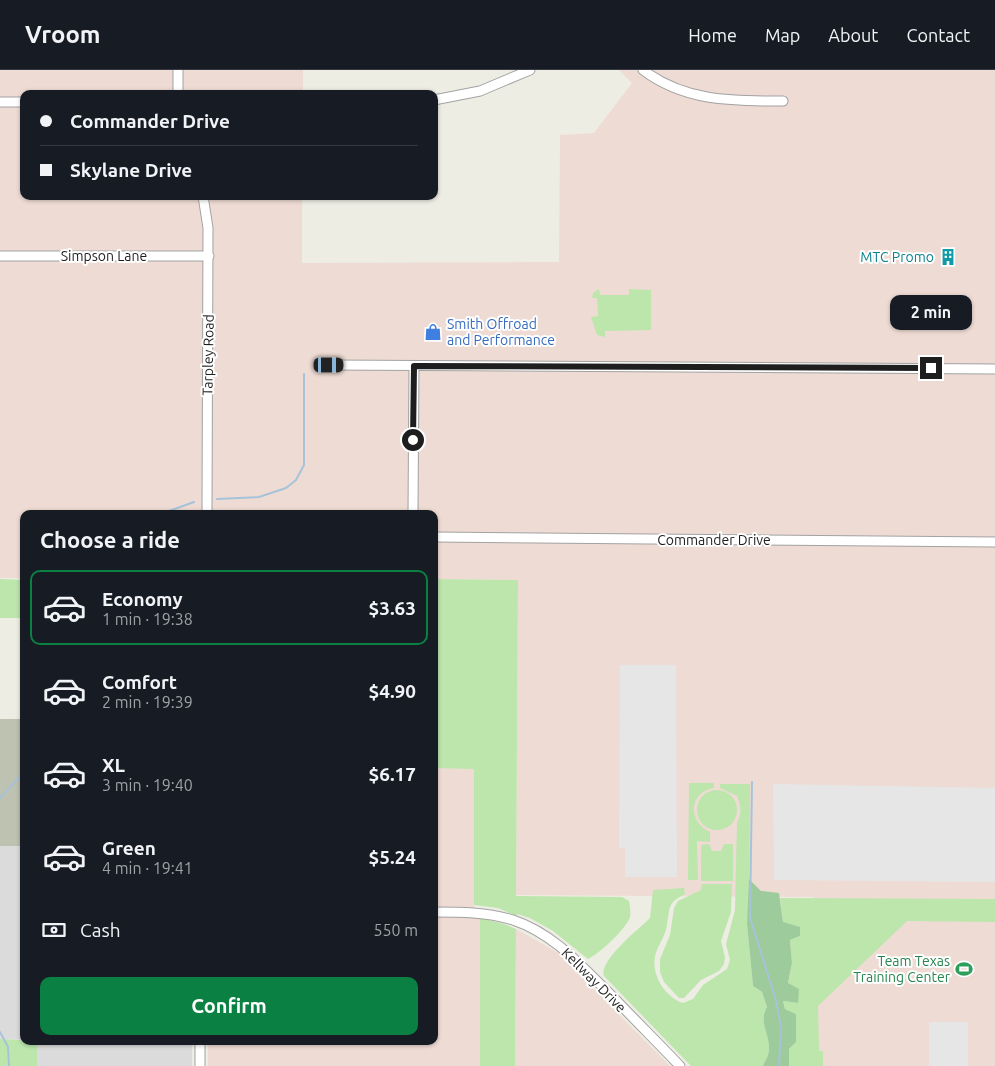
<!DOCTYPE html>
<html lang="en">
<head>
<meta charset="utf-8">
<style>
  body { margin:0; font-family:Ubuntu,sans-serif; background:#20242c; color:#f1f3f6; height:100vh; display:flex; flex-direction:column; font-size:19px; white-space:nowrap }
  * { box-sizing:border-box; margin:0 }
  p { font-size:16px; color:#9ea1a6 }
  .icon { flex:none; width:28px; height:28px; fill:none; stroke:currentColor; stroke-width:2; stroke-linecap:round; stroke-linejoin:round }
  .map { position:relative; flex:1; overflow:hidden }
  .side { position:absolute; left:20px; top:440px; width:418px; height:535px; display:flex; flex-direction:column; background:#171b24; border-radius:10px; box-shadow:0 1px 4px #0004 }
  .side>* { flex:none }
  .top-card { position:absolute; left:20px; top:20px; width:418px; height:110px; border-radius:10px; box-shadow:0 1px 4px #0004; display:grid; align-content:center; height:110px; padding:0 20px; background:#171b24 }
  .end { position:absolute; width:22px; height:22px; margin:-11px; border:6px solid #1e1e1e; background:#fff; box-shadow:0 0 0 2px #fff }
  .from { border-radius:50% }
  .bubble { position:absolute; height:35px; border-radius:10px; background:#171b24; box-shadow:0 1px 4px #0004; font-size:16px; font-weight:600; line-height:35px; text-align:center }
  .car { position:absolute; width:15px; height:30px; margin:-15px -8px; border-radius:6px; box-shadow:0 0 4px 1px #0007; background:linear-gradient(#222 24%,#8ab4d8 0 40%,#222 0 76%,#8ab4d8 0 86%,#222 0) }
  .top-card b { display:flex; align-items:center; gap:18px; height:48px; font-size:19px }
  .top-card b+b { border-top:1px solid #363941 }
  .top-card i { width:12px; height:12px; background:#f1f3f6 }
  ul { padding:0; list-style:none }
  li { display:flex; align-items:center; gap:15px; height:75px; margin:0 10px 8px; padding:0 10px; border:2px solid transparent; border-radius:10px }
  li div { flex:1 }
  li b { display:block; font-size:19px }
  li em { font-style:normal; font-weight:600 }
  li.active { border-color:#0b8043 }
  li>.icon { width:45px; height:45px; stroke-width:1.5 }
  h2 { padding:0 20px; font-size:22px; line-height:60px }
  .pay { display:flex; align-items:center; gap:12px; height:55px; padding:0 20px; font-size:19px }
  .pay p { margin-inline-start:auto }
  .action { display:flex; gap:10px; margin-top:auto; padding:10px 20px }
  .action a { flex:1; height:58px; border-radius:10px; background:#0b8043; color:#fff; font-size:20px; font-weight:600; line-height:58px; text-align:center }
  header { display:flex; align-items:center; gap:30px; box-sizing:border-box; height:70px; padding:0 25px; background:#171b24; border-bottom:1px solid #363941 }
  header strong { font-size:24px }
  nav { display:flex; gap:28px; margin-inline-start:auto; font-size:18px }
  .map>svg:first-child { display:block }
  .residential { fill:#dcdbdb }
  .commercial { fill:#eedbd4 }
  .construction { fill:#bec2b0 }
  .grass { fill:#bce6ac }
  .forest { fill:#9ecb9b }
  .parking { fill:#e6e6e6 }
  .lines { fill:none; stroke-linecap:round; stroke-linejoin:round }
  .stream { stroke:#a7c3d9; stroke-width:2 }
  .minor-casing { stroke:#a2a2a2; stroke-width:11 }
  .minor { stroke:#fff; stroke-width:9 }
  .route { stroke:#1e1e1e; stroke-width:6 }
  .labels { text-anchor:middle; stroke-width:4; stroke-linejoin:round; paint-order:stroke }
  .street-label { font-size:14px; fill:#1e1e1e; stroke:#fff }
  .culture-label { font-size:14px; fill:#0d838f; stroke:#fff; text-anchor:end }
  .shop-label { font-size:14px; fill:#366cbe; stroke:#fff; text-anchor:start }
  .leisure-label { font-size:14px; fill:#27864d; stroke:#fff; text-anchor:end }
</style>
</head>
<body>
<header>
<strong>Vroom</strong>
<nav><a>Home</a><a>Map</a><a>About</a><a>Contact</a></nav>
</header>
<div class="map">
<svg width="995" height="996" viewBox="0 0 995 996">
  <rect width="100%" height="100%" fill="#eeede4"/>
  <g class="residential">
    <polygon points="0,776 24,776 24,970 0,969"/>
    <rect x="37" y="971" width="155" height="25"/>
  </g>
  <g class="commercial">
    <polygon points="0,0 303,0 303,24 24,24 24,126 302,126 302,193 559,192 560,65 594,63 632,13 619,0 995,0 995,996 812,996 813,827 516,825 518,510 434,509 434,444 24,444 24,508 0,508"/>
    <polygon points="434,698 474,698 474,835 481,852 480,996 208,996 208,971 434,971"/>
    <polygon points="516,859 557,882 670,996 515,996"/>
  </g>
  <rect class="construction" x="0" y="649" width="24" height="127"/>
  <g class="grass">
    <polygon points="599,219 600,225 629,225 629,219 651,220 651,260 605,261 605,267 597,265 591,247 598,246 597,228 592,228 593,223"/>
    <polygon points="0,509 24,510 24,548 0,548"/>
    <path d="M434 509 518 510 516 826 622 827 629 831C630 837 631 841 630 847 627 858 599 884 588 889L553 861 530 848 517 844 516 846 498 838 474 835V699L434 698Z"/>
    <path d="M689 713H714V718C688 722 688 752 710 762V772L697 771 698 810H688Z"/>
    <path d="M720 714H750L749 836 747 854 753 916 762 922 767 937C757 954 773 967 768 985 767 989 764 992 763 996H691L604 906C598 891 639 859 650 848L653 820 684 818 685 824C667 833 670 838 667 855 666 864 660 872 657 880 648 901 664 927 683 933L693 929 703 915 727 899 730 890 726 874 735 840 737 753C742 743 741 737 737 726L720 718Z"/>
    <circle cx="717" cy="740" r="20"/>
    <polygon points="709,774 712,781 721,781 724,774 733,774 733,811 701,811 701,775"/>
    <polygon points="702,814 732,814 731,842 721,871 725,887 724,894 719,901 701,910 684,928 679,928 664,912 660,902 660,889 670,865 674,838 678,831 701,820"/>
    <polygon points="780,828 995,829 995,852 907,851 818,936 819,981 823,981 823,996 789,996 789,979 796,972 796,944 785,939 783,931 797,933 788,914 792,893 790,870 800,866 783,852"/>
    <polygon points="480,848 504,854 516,859 515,996 480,996"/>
    <polygon points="0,969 37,971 37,996 0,996"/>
  </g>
  <path class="forest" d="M749 809 761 821 779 823 783 852 800 857V866L790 870 792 893 788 913 799 919 798 933 783 931 785 939 796 944V972L789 979V996H763C764 992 767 989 768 985 773 967 757 954 767 937L762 922 753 916 747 854Z"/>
  <g class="parking">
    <polygon points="620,595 676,595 677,807 625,807 625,779 619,778"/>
    <polygon points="773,714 995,718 995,812 774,810"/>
    <rect x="929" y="952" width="39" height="44"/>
  </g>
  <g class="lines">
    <g class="stream">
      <polyline points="217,429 259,427 286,418 296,410 304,395 304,304"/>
      <polyline points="161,444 194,432"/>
      <polyline points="752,712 750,848 776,930 781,957 779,996"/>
      <polyline points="0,728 24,702"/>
      <polyline points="0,962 8,977 9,996"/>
    </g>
    <g class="minor-casing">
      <g id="minor">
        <path d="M643 0C685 32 733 31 783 31"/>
        <polyline points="178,24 178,0"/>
        <polyline points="434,30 480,21 530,0"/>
        <polyline points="0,32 24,32"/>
        <polyline points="203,126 208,158 207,444"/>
        <polyline points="0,186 209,186"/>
        <polyline points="329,295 995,299"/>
        <polyline points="413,444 414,296"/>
        <polyline points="434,467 995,472"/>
        <path d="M434 842C460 842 487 842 513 850 555 864 583 898 614 928 636 951 658 973 680 996"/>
        <polyline points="200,996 200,971"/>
      </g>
    </g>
    <use href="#minor" class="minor"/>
  </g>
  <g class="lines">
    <polyline class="route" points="413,370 414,296 931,298"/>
  </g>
  <defs>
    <g id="building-bare" transform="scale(1.35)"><path d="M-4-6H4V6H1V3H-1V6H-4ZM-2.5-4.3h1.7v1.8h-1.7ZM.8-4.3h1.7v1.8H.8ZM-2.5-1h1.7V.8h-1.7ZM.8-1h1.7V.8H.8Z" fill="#0f9aa8" stroke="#fff" stroke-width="2.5" paint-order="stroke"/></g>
    <g id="shop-bare" transform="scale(1.35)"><path d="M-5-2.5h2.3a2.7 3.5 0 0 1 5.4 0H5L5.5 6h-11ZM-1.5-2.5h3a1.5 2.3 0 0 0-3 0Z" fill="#3f7fe0" stroke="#fff" stroke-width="2.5" paint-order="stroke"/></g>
    <g id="stadium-bare" transform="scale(1.35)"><path d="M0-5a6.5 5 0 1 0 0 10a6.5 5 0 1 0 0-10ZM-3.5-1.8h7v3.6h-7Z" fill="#2e9e5b" stroke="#fff" stroke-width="2.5" paint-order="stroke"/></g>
  </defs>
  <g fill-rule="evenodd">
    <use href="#building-bare" x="948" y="187"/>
    <use href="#shop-bare" x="433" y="262"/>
    <use href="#stadium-bare" x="964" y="899"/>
  </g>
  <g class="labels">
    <g class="street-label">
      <text x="104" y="191">Simpson Lane</text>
      <text transform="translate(208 285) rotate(-89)" y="5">Tarpley Road</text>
      <text x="714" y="475">Commander Drive</text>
      <text transform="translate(594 910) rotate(45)" y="5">Kellway Drive</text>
    </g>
    <g class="culture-label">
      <text x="934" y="192">MTC Promo</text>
    </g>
    <g class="shop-label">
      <text x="447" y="259">Smith Offroad<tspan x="447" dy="16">and Performance</tspan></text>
    </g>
    <g class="leisure-label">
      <text x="950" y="896">Team Texas<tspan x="950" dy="16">Training Center</tspan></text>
    </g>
  </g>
</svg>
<i class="end from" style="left:413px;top:370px"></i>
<i class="end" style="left:931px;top:298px"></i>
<div class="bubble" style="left:890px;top:225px;width:82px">2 min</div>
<i class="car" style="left:329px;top:295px;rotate:90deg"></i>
<div class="top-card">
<b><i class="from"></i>Commander Drive</b>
<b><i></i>Skylane Drive</b>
</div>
<section class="side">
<h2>Choose a ride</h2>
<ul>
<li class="active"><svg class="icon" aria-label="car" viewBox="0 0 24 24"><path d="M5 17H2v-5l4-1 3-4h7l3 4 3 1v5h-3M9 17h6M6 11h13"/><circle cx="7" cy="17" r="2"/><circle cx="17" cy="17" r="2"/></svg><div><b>Economy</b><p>1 min · 19:38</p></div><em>$3.63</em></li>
<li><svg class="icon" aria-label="car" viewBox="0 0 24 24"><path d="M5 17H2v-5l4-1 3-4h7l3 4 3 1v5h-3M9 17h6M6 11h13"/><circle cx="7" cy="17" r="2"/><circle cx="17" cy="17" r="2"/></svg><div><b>Comfort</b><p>2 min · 19:39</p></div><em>$4.90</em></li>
<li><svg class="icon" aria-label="car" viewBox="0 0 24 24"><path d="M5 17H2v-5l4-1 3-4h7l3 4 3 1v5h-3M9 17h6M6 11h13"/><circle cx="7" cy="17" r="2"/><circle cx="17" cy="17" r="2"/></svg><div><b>XL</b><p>3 min · 19:40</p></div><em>$6.17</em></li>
<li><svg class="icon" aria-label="car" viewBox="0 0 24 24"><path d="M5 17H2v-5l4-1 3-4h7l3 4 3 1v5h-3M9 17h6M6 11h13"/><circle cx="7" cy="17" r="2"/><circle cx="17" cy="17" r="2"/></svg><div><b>Green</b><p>4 min · 19:41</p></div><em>$5.24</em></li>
</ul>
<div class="pay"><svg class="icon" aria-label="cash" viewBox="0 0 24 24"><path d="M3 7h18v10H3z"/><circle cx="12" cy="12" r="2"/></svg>Cash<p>550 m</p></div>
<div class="action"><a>Confirm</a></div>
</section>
</div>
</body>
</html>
